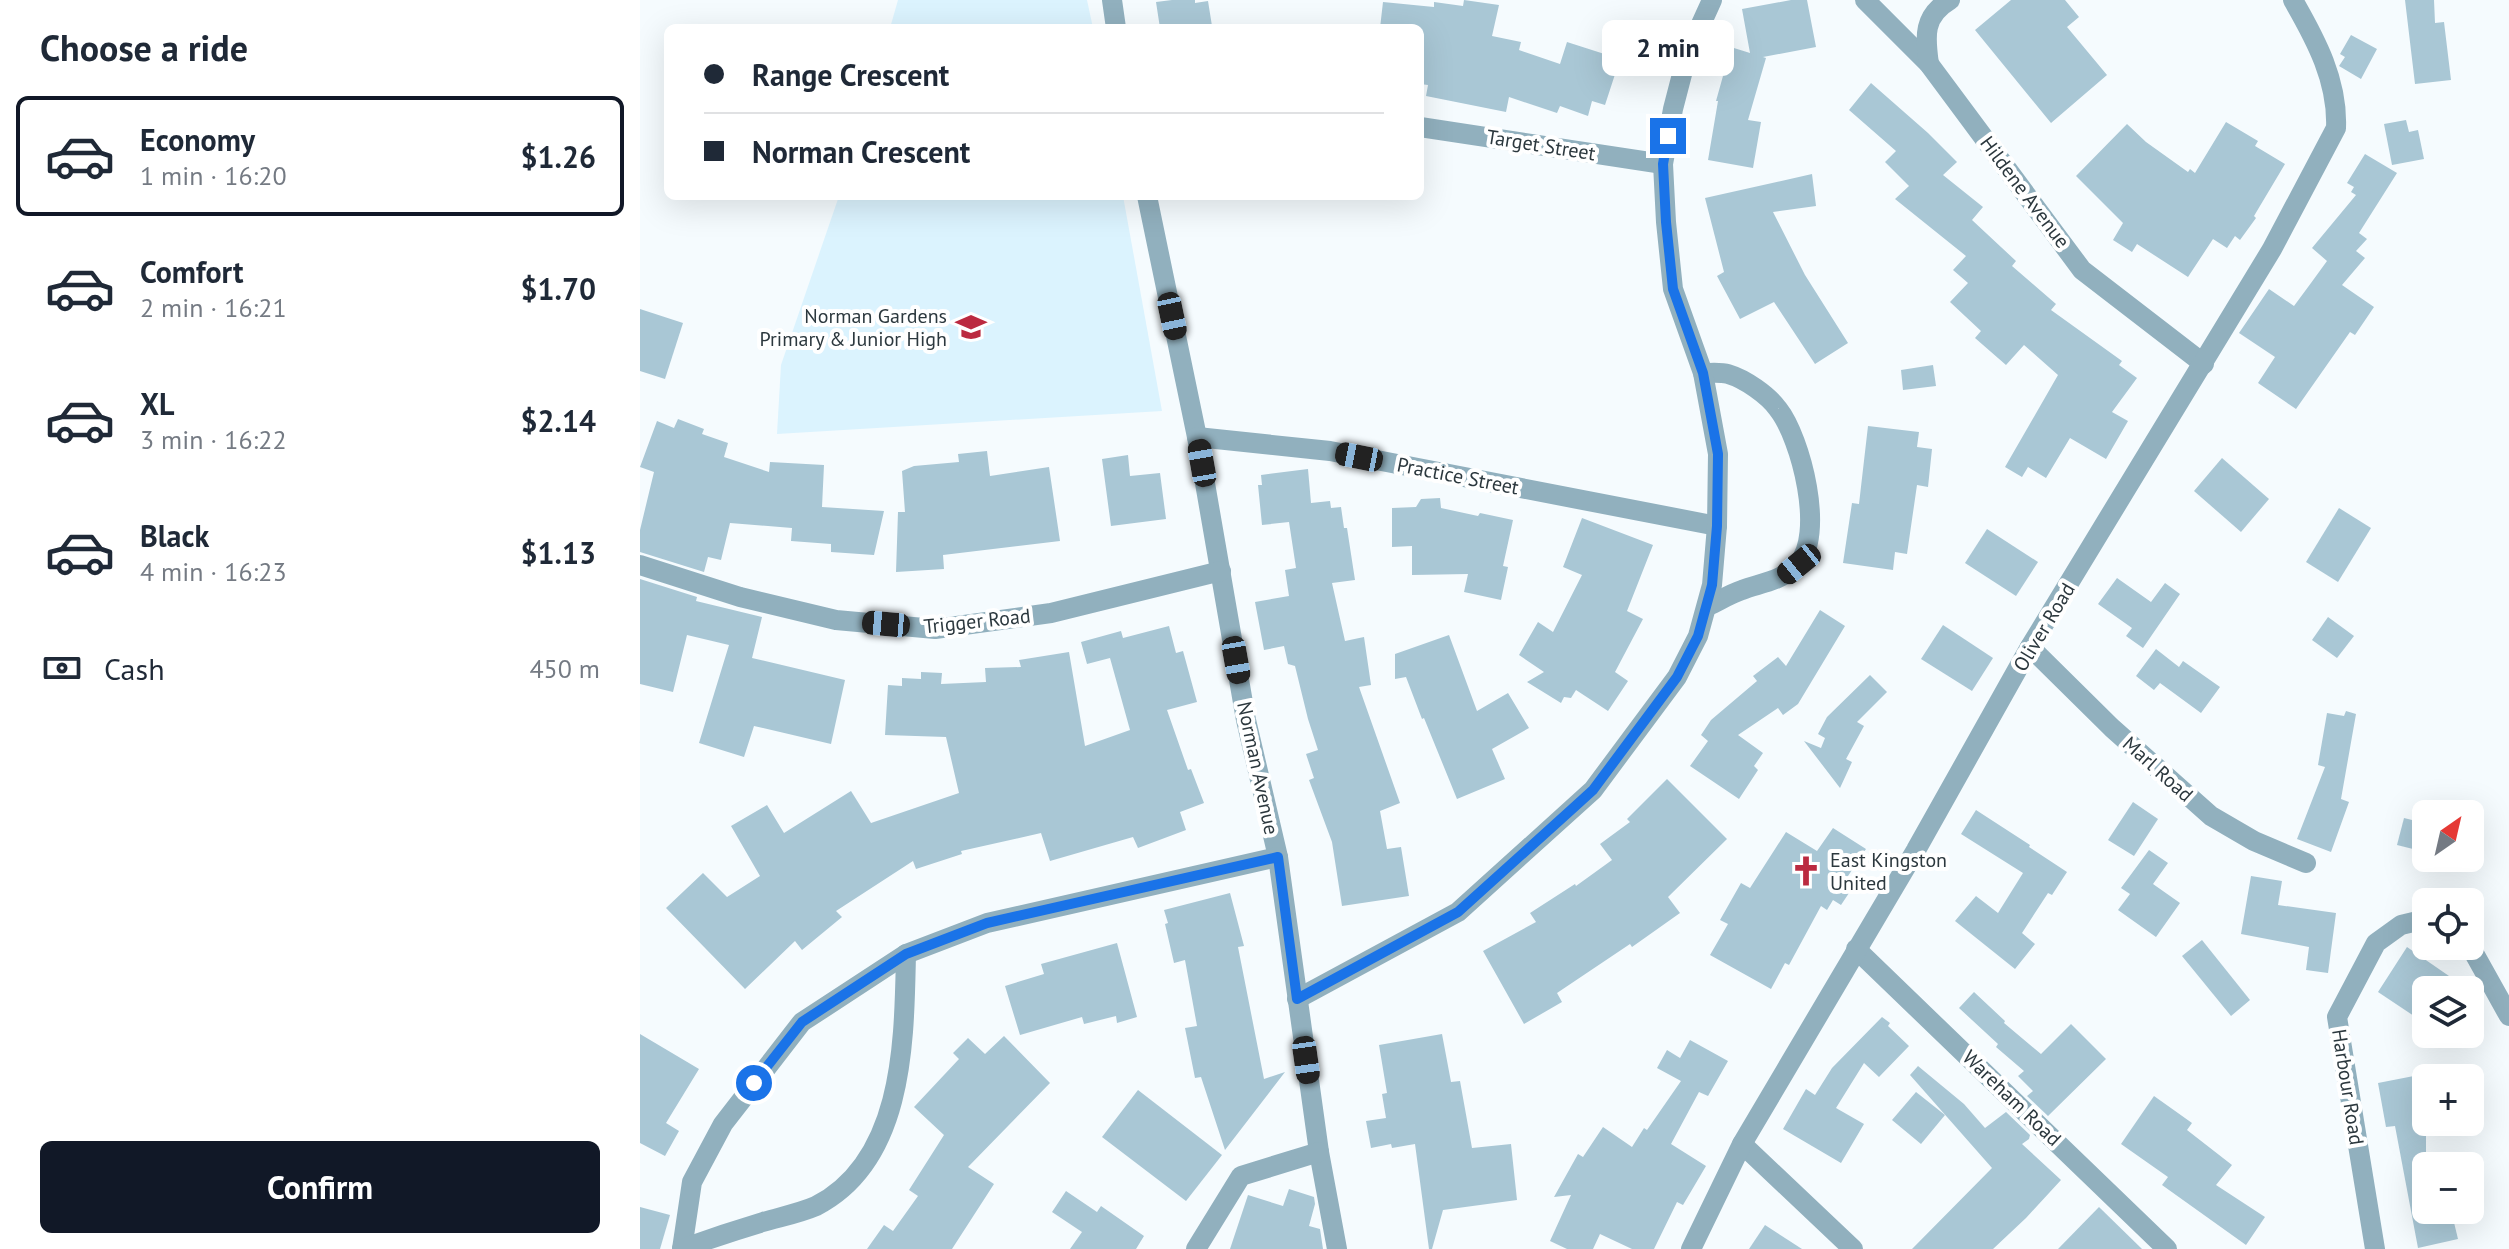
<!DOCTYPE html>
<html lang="en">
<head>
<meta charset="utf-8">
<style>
  body { margin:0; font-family:"PT Sans",sans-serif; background:#f6f6f7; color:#1f2937; height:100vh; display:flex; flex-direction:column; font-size:30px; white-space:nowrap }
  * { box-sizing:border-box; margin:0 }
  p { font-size:26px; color:#747a83 }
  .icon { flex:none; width:44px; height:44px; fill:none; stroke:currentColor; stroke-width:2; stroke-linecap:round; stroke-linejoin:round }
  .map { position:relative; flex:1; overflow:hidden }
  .side { display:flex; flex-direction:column; background:#fff; width:640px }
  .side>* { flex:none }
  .banner { position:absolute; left:24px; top:24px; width:760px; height:176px; border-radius:12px; box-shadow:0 8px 32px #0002; display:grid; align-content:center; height:176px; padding:0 40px; background:#fff }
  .needle { width:52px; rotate:34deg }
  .buttons { position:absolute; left:1772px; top:800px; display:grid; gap:16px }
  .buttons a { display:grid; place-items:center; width:72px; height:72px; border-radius:12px; background:#fff; box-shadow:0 8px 32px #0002; font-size:40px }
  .end { position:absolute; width:36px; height:36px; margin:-18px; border:10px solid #1a73e8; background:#fff; box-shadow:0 0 0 4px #fff }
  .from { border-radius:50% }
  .bubble { position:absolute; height:56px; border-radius:12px; background:#fff; box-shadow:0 8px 32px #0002; font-size:26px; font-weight:800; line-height:56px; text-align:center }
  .car { position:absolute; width:24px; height:48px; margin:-24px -12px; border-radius:10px; box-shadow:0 0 6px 2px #0007; background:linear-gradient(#222 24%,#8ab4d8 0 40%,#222 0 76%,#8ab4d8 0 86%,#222 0) }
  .banner b { display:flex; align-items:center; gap:28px; height:76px; font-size:30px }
  .banner b+b { border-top:2px solid #e0e1e3 }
  .banner i { width:20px; height:20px; background:#1f2937 }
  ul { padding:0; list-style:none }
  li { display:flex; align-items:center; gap:24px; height:120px; margin:0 16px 12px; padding:0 24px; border:4px solid transparent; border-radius:12px }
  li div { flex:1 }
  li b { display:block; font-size:30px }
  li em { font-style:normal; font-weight:800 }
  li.current { border-color:#111827 }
  li>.icon { width:72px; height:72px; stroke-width:1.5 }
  h2 { padding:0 40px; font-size:36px; line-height:96px }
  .pay { display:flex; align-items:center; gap:20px; height:88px; padding:0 40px; font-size:30px }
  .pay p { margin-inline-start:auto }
  .primary-button { display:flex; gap:16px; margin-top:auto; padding:16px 40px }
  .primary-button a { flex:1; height:92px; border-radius:12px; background:#111827; color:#fff; font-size:32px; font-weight:800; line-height:92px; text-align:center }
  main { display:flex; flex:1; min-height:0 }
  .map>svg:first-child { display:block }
  .built { fill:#dbf3fe }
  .building { fill:#a9c7d5 }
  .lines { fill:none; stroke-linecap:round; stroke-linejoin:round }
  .minor { stroke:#91b0be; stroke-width:20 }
  .route { stroke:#1a73e8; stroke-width:10 }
  .labels { text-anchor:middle; stroke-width:8; stroke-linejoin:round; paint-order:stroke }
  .street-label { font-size:20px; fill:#2c383e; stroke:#fff }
  .poi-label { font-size:20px; fill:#2c383e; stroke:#fff; text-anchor:end }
</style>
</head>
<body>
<main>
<section class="side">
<h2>Choose a ride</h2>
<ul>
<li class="current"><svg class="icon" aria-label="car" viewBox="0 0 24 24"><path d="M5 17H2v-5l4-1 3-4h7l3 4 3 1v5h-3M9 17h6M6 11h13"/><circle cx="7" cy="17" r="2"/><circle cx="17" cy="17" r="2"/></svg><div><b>Economy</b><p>1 min · 16:20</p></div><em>$1.26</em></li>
<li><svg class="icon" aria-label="car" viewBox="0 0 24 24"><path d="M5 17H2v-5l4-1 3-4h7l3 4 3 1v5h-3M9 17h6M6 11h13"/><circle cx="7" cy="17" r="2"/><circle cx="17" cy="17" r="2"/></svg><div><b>Comfort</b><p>2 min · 16:21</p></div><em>$1.70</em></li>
<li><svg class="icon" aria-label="car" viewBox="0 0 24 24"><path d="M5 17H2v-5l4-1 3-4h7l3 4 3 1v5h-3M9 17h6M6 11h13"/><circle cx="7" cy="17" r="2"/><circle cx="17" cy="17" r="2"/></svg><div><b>XL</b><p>3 min · 16:22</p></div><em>$2.14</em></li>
<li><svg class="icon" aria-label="car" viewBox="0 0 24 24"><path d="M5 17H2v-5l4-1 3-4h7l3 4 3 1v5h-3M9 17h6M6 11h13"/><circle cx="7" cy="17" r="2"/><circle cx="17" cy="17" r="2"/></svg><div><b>Black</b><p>4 min · 16:23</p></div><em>$1.13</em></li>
</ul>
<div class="pay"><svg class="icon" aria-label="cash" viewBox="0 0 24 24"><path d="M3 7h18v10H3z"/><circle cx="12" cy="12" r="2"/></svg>Cash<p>450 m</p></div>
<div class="primary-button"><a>Confirm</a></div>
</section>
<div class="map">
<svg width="1869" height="1249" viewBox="0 0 1869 1249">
  <rect width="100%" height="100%" fill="#f5fbfe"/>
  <g class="built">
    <polygon points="258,0 447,0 453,28 250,28"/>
    <polygon points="199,196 483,196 522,411 137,434 141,365"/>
  </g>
  <g class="building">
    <polygon points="532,0 555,0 555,3 568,1 572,26 520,28 516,2"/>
    <polygon points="824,0 859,5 852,36 881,42 879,50 920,64 927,42 980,59 965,105 952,101 948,116 920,106 917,113 869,97 866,112 786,96 788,85 780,84 780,28 740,28 743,2 794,7 794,2 823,6"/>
    <polygon points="1151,0 1167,0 1176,47 1123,57 1126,58 1108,120 1121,122 1113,168 1068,160 1078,101 1076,101 1083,76 1072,72 1081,44 1110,53 1102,9"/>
    <polygon points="1371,0 1425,0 1439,17 1427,27 1467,75 1411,123 1335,30"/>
    <polygon points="1765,0 1794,0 1795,23 1804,22 1811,80 1775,84"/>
    <polygon points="1711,35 1737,49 1721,79 1699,66 1705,57 1700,54"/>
    <polygon points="1231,83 1288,133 1317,162 1303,175 1343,207 1332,220 1376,261 1372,266 1416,304 1411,310 1482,361 1479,365 1497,378 1472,412 1488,421 1466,459 1430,438 1406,478 1388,467 1382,477 1365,467 1418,375 1384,345 1366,365 1335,338 1341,331 1310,302 1328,283 1313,270 1326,256 1255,199 1269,186 1245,162 1256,151 1209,110"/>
    <polygon points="1766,120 1769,132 1778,130 1784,159 1752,165 1744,124"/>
    <polygon points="1586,122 1618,141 1615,146 1645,164 1614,216 1616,218 1600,240 1595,236 1587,248 1573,239 1548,277 1497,244 1492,252 1473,240 1483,223 1436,176 1487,124 1506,142 1548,172 1550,169 1555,173"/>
    <polygon points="1725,154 1757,173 1719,233 1727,239 1716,251 1725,258 1702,285 1734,307 1715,335 1710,332 1656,409 1618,383 1635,357 1599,333 1629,289 1654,306 1671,283 1687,261 1672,248 1716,195 1711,192 1714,187 1707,183"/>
    <polygon points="1172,174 1176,206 1133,212 1165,275 1208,343 1175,364 1134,302 1100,319 1077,276 1084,272 1065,198"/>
    <polygon points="0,309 43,323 25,379 0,371"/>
    <polygon points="1293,365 1296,386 1263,390 1261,370"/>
    <polygon points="38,419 64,429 62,434 88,443 84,457 129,472 130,462 184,465 182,507 244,511 234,555 191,552 191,544 151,541 152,528 90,523 81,560 68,557 64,572 0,552 0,530 14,472 0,467 17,421 34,428"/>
    <polygon points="1228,426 1279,432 1277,447 1292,449 1288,487 1277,485 1267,554 1255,552 1253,570 1203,563 1212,503 1219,504"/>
    <polygon points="347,451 350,476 409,467 420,541 303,555 304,569 256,572 258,512 265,512 262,471 274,466 319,462 318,454"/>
    <polygon points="488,455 490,476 520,473 526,519 471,526 462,459"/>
    <polygon points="1582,458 1629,499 1601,532 1554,491"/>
    <polygon points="668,469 671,503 690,501 691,508 701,507 704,528 707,528 715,580 692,583 705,641 724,637 731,685 719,687 760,803 740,811 747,849 761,847 769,896 702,906 692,842 669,780 674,778 666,754 678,750 668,719 655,666 648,664 644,646 624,650 615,602 649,596 645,570 656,568 649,522 622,525 618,485 622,485 621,475"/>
    <polygon points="800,498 801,508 838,516 840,513 873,520 863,566 868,567 861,600 824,592 828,574 772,575 772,546 752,547 752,508 776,507 781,499"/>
    <polygon points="1699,508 1731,528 1698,582 1666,562"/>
    <polygon points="942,518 1013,545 987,611 1003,619 975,672 988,681 968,711 936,690 931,698 924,697 921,703 887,682 904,672 879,655 898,622 913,632 942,575 923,567"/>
    <polygon points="1347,529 1398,562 1376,596 1325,563"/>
    <polygon points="1477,578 1511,602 1525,583 1540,594 1503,648 1486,636 1492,628 1458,604"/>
    <polygon points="0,579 57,597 56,601 122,617 112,658 205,680 191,744 114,726 104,757 59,743 89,645 47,635 33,692 0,684"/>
    <polygon points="1180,610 1205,626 1158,704 1143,715 1138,708 1098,735 1123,753 1114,766 1118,770 1099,799 1050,766 1068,741 1061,735 1071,720 1117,681 1113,676 1138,657 1146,666"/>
    <polygon points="1688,617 1714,636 1697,658 1672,640"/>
    <polygon points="1303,625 1353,658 1332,691 1281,659"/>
    <polygon points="529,626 536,653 543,651 557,702 527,710 548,770 551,769 564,803 540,812 546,830 498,848 493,837 410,861 401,833 321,851 322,854 276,869 273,861 196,911 202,917 162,950 155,941 105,989 26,908 63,873 87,897 120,876 91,826 127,805 144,833 211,791 231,823 319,793 306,737 245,735 248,685 262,686 262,678 281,679 281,672 302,673 301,684 346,682 345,668 381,667 379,660 429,652 445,746 490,730 470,658 447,664 441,642 481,631 483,638"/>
    <polygon points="809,635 837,711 868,693 889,728 852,749 865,779 817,799 784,718 782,719 766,677 755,679 755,654"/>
    <polygon points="1516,649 1539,667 1543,661 1580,687 1561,713 1520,683 1514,690 1496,676"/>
    <polygon points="1230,675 1247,692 1217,722 1224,726 1206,759 1212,762 1200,788 1164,741 1181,748 1185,738 1178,734 1187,717"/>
    <polygon points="1706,711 1716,714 1701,799 1709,802 1691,852 1657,839 1685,767 1678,765 1687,713 1704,716"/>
    <polygon points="1027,779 1087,839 1028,897 1040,913 992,947 990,944 917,993 922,1002 884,1024 843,951 896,922 890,913 935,884 936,886 972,860 960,844 990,822 987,819"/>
    <polygon points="1493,802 1518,819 1494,856 1468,840"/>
    <polygon points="1336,810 1390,845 1389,847 1427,872 1412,895 1408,893 1382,933 1395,944 1375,969 1315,921 1336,896 1358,913 1383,873 1321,834"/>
    <polygon points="1764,818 1784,823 1777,850 1757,845"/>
    <polygon points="1193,828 1226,849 1206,879 1215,884 1201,905 1193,900 1187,910 1181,906 1149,965 1145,963 1131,989 1070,955 1088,924 1080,920 1101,883 1110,888 1146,832 1177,851"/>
    <polygon points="1509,850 1528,863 1513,884 1540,903 1516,937 1478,910 1490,894 1481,888"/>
    <polygon points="1611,876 1642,881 1638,905 1696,913 1688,973 1666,970 1669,947 1601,934"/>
    <polygon points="590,893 604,946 598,947 624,1079 645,1072 585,1150 561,1077 555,1078 545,1028 557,1026 545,960 534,963 525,924 528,923 524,910"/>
    <polygon points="1562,940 1610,1000 1591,1016 1542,956"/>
    <polygon points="477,943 497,1017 477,1023 476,1016 444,1024 442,1017 380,1035 365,986 404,974 401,964"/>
    <polygon points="1767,947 1809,976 1799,990 1786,990 1786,1024 1738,992"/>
    <polygon points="1334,992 1365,1021 1364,1023 1401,1054 1431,1024 1466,1059 1408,1116 1387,1096 1393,1091 1378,1076 1384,1071 1356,1047 1358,1044 1319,1008"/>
    <polygon points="1242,1017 1250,1023 1248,1026 1269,1046 1239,1077 1224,1063 1196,1108 1224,1124 1201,1163 1143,1129 1166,1089 1175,1095 1192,1068"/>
    <polygon points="0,1034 59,1069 26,1123 39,1131 25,1156 0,1143"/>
    <polygon points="802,1034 811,1082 820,1081 832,1148 871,1144 877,1200 803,1210 792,1249 789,1249 775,1144 752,1148 751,1144 731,1148 726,1121 746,1118 742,1094 747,1093 739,1045"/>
    <polygon points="364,1036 410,1083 328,1167 354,1184 312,1249 227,1249 244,1225 253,1231 278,1196 269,1190 304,1135 274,1107 319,1059 313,1053 328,1038 345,1054"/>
    <polygon points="1050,1040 1088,1061 1068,1096 1059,1092 1031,1144 1066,1166 1043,1205 1037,1202 1014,1249 992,1249 960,1234 953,1249 927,1249 910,1241 931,1195 914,1197 938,1154 943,1157 963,1127 992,1147 1004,1128 1007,1130 1041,1081 1017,1068 1027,1050 1040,1058"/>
    <polygon points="1278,1066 1324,1104 1345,1128 1366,1112 1390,1135 1389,1139 1382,1144 1421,1180 1386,1218 1353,1249 1272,1249 1352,1168 1270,1075"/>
    <polygon points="1779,1075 1786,1116 1786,1210 1811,1210 1818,1239 1778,1248 1755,1126 1746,1127 1738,1083"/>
    <polygon points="498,1090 582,1155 546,1201 462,1137"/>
    <polygon points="1276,1092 1305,1115 1281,1144 1252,1120"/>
    <polygon points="1514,1096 1552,1123 1547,1130 1592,1165 1576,1185 1625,1217 1606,1245 1522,1185 1528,1177 1481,1144"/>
    <polygon points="649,1189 674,1197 675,1204 669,1226 680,1229 683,1249 590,1249 608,1195 643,1206"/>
    <polygon points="426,1191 457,1212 461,1206 504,1236 496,1249 430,1249 442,1232 412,1212"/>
    <polygon points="0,1207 30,1215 20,1249 0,1249"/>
    <polygon points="1459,1207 1502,1249 1418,1249"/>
    <polygon points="1125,1225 1162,1249 1109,1249"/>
  </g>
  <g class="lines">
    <g class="minor">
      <polyline points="472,0 476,28"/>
      <polyline points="1225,0 1289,64 1442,270 1564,364"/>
      <path d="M1289 64C1285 36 1283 16 1310 0"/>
      <polyline points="780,127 1023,164"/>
      <polyline points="507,196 557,437 606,720 638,857 679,1152 697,1249"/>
      <path d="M1063 373C1071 373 1081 372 1088 374 1105 379 1128 395 1138 409 1161 438 1186 536 1157 565 1142 581 1121 583 1102 590 1090 594 1079 601 1068 606"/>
      <polyline points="557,437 690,451 1077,526"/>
      <polyline points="0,565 100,597 196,620 295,629 411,613 581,571"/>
      <polyline points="1390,647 1472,728 1571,816 1614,841 1666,863"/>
      <polyline points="1830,946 1869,1016"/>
      <polyline points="1216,949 1527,1249"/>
      <polyline points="657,999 818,912 953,790 1037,677 1058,636 1072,585 1077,526 1078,454 1063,373 1033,289 1026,222 1023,164 1033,109 1047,55 1072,0"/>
      <polyline points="1102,1144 1213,1249"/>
      <polyline points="42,1249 52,1182 83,1124 162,1022 266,954 347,923 638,857"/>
      <path d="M42 1249C69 1239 96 1230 123 1222 140 1217 160 1213 176 1206 265 1160 264 1040 266 954"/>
      <polyline points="556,1249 601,1176 679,1152"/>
      <path d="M1051 1249 1102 1144 1276 850 1390 647 1632 249 1696 128C1698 81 1676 40 1653 0"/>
      <polyline points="1735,1249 1697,1017 1736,943 1761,925 1786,919"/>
    </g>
  </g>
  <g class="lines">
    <polyline class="route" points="114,1083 162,1022 266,954 347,923 638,857 657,999 818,912 931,810 953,790 1037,677 1058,636 1072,585 1077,526 1078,454 1063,373 1033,289 1026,222 1023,164 1028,136"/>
  </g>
  <defs>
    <g id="school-bare" transform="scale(2.4)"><path d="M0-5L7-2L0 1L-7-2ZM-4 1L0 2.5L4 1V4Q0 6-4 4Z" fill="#bb2a40" stroke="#fff" stroke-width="2.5" paint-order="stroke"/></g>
    <g id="church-bare" transform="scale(2.4)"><path d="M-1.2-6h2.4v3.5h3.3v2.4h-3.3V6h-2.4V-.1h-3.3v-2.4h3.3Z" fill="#bb2a40" stroke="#fff" stroke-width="2.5" paint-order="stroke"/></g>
  </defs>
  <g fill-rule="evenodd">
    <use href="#school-bare" x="331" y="327"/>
    <use href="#church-bare" x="1166" y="871"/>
  </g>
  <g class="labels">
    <g class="street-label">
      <text transform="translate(901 145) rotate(9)" y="7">Target Street</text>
      <text transform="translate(1385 192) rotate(53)" y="7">Hildene Avenue</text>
      <text transform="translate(818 476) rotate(11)" y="7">Practice Street</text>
      <text transform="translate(337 621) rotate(-6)" y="7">Trigger Road</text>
      <text transform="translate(1404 627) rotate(-59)" y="7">Oliver Road</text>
      <text transform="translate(618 768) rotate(78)" y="7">Norman Avenue</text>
      <text transform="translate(1518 769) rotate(42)" y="7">Marl Road</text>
      <text transform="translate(1708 1087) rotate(81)" y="7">Harbour Road</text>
      <text transform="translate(1372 1098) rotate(44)" y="7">Wareham Road</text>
    </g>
    <g class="poi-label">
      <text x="307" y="323">Norman Gardens<tspan x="307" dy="23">Primary &amp; Junior High</tspan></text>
      <text x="1190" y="867" text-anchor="start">East Kingston<tspan x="1190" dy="23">United</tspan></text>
    </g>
  </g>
</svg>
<div class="buttons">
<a><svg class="needle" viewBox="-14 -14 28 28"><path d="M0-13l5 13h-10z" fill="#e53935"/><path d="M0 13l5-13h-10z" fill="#747a83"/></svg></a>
<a><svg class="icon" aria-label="locate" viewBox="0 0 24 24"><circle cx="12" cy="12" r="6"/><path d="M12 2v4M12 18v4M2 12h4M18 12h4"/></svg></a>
<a><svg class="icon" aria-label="layers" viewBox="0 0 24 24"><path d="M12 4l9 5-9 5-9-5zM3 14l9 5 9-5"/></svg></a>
<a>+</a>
<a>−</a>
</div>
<i class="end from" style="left:114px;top:1083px"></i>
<i class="end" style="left:1028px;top:136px"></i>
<div class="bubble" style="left:962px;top:20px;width:132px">2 min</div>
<i class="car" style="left:532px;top:316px;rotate:168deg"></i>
<i class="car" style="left:719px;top:457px;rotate:281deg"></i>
<i class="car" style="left:562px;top:463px;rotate:350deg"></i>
<i class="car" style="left:1159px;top:564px;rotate:231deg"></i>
<i class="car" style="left:246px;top:624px;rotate:275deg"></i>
<i class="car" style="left:596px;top:660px;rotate:170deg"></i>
<i class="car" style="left:666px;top:1060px;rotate:172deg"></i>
<div class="banner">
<b><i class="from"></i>Range Crescent</b>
<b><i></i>Norman Crescent</b>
</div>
</div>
</main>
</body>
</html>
